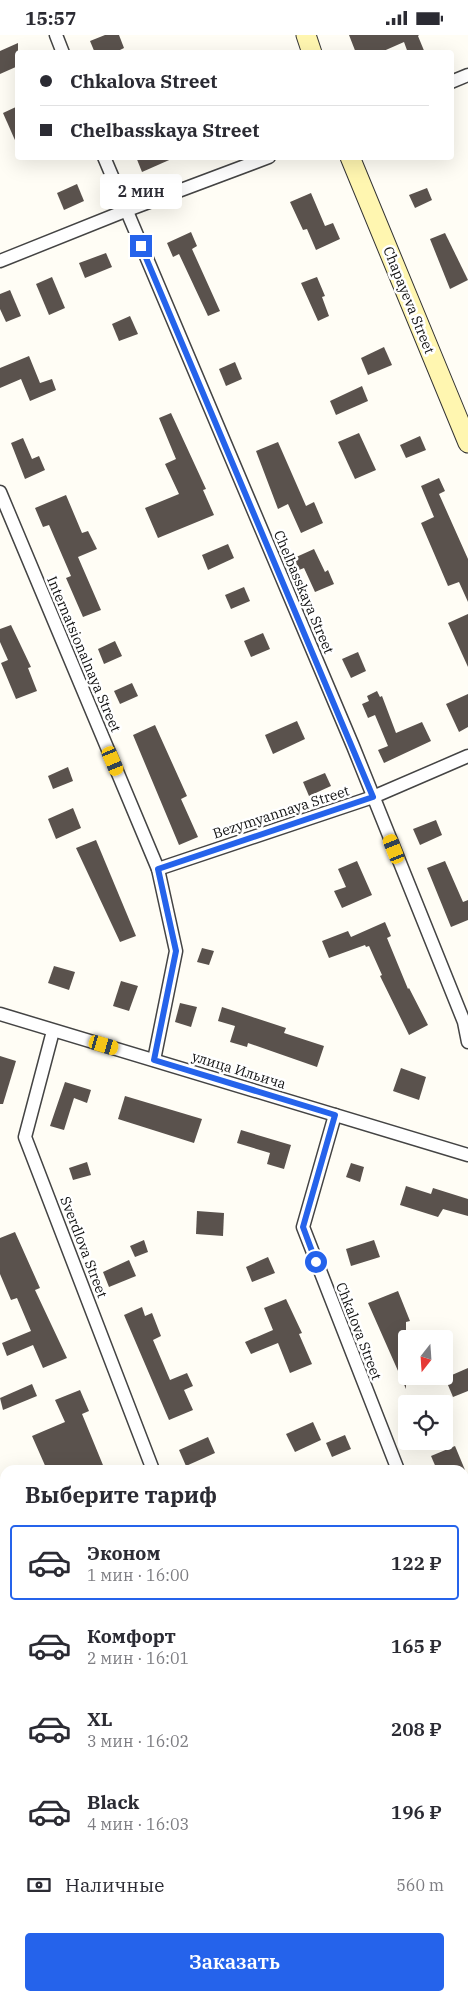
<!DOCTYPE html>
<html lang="ru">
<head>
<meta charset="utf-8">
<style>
  body { margin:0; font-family:"IBM Plex Serif",serif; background:#f2f2f3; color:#2b2b33; height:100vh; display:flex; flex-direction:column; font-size:19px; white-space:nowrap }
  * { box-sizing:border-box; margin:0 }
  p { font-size:16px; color:#7c7c81 }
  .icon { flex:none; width:28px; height:28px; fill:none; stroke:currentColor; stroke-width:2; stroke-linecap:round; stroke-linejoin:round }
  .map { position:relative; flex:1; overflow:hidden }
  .drawer { position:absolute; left:0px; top:1430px; width:469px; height:536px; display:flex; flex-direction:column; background:#fff; border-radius:15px 15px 0 0; box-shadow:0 5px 20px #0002 }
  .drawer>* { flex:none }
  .banner { position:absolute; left:15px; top:15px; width:439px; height:110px; border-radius:5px; box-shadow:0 5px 20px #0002; display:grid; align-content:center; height:110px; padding:0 25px; background:#fff }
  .needle { width:32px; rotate:197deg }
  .controls { position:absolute; left:398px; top:1295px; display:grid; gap:10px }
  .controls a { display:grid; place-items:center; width:55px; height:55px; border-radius:5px; background:#fff; box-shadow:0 5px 20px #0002; font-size:25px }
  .end { position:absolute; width:22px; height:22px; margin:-11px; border:6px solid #2563eb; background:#fff; box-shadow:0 0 0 2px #fff }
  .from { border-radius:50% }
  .bubble { position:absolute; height:35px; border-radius:5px; background:#fff; box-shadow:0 5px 20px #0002; font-size:16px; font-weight:600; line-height:35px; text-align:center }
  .car { position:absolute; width:15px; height:30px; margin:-15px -8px; border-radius:6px; box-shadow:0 0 4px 1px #0007; background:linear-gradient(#f5c518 24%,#345 0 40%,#f5c518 0 76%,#345 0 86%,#f5c518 0) }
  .banner b { display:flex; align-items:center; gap:18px; height:48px; font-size:19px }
  .banner b+b { border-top:1px solid #e1e1e2 }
  .banner i { width:12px; height:12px; background:#2b2b33 }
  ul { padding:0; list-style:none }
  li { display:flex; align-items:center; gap:15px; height:75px; margin:0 10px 8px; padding:0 15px; border:2px solid transparent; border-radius:5px }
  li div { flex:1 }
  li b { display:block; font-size:19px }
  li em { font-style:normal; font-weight:600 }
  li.selected { border-color:#2563eb }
  li>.icon { width:45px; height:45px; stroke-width:1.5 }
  h2 { padding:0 25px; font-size:22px; line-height:60px }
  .pay { display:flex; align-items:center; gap:12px; height:55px; padding:0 25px; font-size:19px }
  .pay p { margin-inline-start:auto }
  .cta { display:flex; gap:10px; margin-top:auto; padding:10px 25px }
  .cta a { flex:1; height:58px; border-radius:5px; background:#2563eb; color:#fff; font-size:20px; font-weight:600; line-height:58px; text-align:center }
  .status { display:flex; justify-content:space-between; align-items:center; height:35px; padding:0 25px; background:#fff; direction:ltr }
  .status svg { height:14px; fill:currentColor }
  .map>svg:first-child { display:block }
  .building { fill:#5a524d }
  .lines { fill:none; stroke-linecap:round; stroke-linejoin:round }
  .street-casing { stroke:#444; stroke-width:15 }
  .secondary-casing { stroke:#333; stroke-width:21 }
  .street { stroke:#fff; stroke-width:12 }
  .secondary { stroke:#fff6b0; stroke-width:19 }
  .route { stroke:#2563eb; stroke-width:6 }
  .labels { text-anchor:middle; stroke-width:5; stroke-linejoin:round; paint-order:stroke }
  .street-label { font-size:14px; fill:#111; stroke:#fff }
</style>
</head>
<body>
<div class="status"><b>15:57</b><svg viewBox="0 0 49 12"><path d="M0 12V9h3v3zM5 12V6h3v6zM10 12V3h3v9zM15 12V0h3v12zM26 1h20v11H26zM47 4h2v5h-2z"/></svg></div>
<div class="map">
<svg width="468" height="1966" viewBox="0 0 468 1966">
  <rect width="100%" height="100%" fill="#fffdf5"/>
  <g class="building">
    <polygon points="105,0 119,0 124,13 114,18 95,18 90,6"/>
    <polygon points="349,0 419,0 418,1 425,18 408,18 404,7 379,18 356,18"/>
    <polygon points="18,8 18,31 0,39 0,16"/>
    <polygon points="18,71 18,112 3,78"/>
    <polygon points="136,122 176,122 142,137"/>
    <polygon points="77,149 84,166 64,175 57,158"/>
    <polygon points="427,153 432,165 415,173 409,160"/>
    <polygon points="311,158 325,191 333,188 340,204 316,215 307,194 303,195 290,167"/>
    <polygon points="191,197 197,211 192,214 220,276 208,281 179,219 173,222 167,208"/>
    <polygon points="445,198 468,245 450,254 430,204"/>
    <polygon points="106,218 112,232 85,243 79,228"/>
    <polygon points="52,242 65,273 49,280 36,249"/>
    <polygon points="317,242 325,261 322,262 329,281 318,286 301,248"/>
    <polygon points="10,255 21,281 6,287 0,274 0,259"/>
    <polygon points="130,281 138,299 119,306 112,289"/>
    <polygon points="384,312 392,330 368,340 361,323"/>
    <polygon points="29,321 40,348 52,344 56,355 30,366 21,344 0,353 0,333"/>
    <polygon points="235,327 242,344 226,351 219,334"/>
    <polygon points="362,351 368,366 336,380 330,366"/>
    <polygon points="171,378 206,454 203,455 214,480 158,503 145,473 179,459 165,429 176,424 159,383"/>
    <polygon points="359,398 376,435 355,444 338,407"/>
    <polygon points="420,401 426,415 406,423 400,410"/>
    <polygon points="23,403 32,424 39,421 45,435 25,444 11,408"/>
    <polygon points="278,407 306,471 314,467 323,488 301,498 288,469 278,474 256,416"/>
    <polygon points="439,443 445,456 439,459 468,524 468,567 459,547 448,551 421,488 434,482 421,451"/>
    <polygon points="66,460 82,498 88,496 97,514 78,522 101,575 83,582 66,543 71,541 49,490 43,492 35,473"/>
    <polygon points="228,509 234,523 208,535 202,520"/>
    <polygon points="314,514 325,537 328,535 334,549 315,557 304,533 299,535 294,523"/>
    <polygon points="244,552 250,566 231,574 225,560"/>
    <polygon points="468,579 468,632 448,588"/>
    <polygon points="11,590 31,632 28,633 37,656 16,664 1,628 8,625 0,607 0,594"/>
    <polygon points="263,598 270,614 251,622 244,606"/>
    <polygon points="115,606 122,621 104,629 98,614"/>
    <polygon points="358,617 366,636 351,643 342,624"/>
    <polygon points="132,648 138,661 120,669 114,656"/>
    <polygon points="377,656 380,662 382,661 396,698 422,687 431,706 384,728 378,715 388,711 375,680 368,683 362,669 369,666 367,661"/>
    <polygon points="468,659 468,692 459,697 446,669"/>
    <polygon points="297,686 305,704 273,719 265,700"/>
    <polygon points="155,690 187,761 181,764 198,802 179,810 133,700"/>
    <polygon points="68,732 73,746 53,754 48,741"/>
    <polygon points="325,738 331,751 309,761 303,747"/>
    <polygon points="73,773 81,793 56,804 48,784"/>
    <polygon points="436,785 442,800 420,810 413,794"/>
    <polygon points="96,805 136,901 120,907 76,813"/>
    <polygon points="357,826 372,860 342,873 334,856 346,852 338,834"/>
    <polygon points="445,826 463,867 468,865 468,885 451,892 427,833"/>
    <polygon points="385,887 391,901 387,903 408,954 409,953 428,990 409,1000 380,941 382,940 369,911 366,912 365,910 329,923 322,906 348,896 351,902"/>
    <polygon points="202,913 214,916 209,930 197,927"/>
    <polygon points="54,931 75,937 69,955 48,948"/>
    <polygon points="121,946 138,951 129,976 113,971"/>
    <polygon points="180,968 197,972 191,992 175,987"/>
    <polygon points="222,972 286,993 284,998 324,1011 317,1032 248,1008 247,1012 230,1007 235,991 218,986"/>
    <polygon points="0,1021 16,1026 3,1069 0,1069"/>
    <polygon points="401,1033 426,1042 419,1065 393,1056"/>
    <polygon points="65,1047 91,1055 87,1068 74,1063 64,1095 50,1091"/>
    <polygon points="125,1061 202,1084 194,1108 118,1084"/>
    <polygon points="241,1095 291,1110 284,1134 267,1129 270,1118 237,1108"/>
    <polygon points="87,1127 91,1140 73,1145 69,1133"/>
    <polygon points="351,1128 364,1132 360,1147 346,1142"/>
    <polygon points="406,1151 431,1159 433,1153 468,1164 468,1181 443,1174 438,1182 400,1170"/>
    <polygon points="197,1176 224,1178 223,1201 196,1199"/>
    <polygon points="15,1197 40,1253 35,1255 67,1323 43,1333 33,1310 7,1321 2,1308 31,1296 17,1263 11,1265 0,1239 0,1203"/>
    <polygon points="144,1205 148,1217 135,1222 130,1211"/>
    <polygon points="374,1205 380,1222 351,1231 346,1214"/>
    <polygon points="268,1222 275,1238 252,1247 246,1232"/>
    <polygon points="129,1225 136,1241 109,1252 103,1237"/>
    <polygon points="398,1256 410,1286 406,1287 406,1354 368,1268"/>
    <polygon points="286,1264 302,1298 299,1299 312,1329 290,1338 278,1308 251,1319 245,1307 273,1295 264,1273"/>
    <polygon points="142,1272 145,1281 152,1278 161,1301 153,1305 170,1345 187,1338 193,1351 184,1355 193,1375 169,1385 124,1280"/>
    <polygon points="468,1333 468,1356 453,1362 445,1343"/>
    <polygon points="32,1349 37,1361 3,1375 0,1363"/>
    <polygon points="80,1355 89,1376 82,1379 105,1435 47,1435 32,1401 65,1387 55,1365"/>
    <polygon points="313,1387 321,1405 295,1417 286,1399"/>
    <polygon points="345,1400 351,1414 332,1422 326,1408"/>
    <polygon points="208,1402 215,1418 186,1431 179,1415"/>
    <polygon points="455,1411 465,1435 437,1435 431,1421"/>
  </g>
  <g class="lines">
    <g class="street-casing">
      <g id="street">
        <polyline points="56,0 63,18"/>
        <polyline points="451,47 468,40"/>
        <polyline points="104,122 353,711 464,987 468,1007"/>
        <polyline points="0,226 125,176 269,122"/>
        <polyline points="0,457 158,834 176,916 154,1025"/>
        <polyline points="158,834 373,762 468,721"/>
        <polyline points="0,979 468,1120"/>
        <polyline points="53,996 25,1102 153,1435"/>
        <polyline points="335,1080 303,1192 398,1435"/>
        <polyline points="464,1604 468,1615"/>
        <polyline points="0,1613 5,1612"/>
        <polyline points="464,1720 468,1716"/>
        <polyline points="312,1966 312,1961"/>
      </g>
    </g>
    <g class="secondary-casing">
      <g id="secondary">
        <polyline points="306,0 312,18"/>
        <polyline points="350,122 468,408"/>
        <polyline points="0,1676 5,1689"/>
        <polyline points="116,1961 118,1966"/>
      </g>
    </g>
    <use href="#street" class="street"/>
    <use href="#secondary" class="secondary"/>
  </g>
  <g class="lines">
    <polyline class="route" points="141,211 373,762 158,834 176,916 154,1025 335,1080 303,1192 316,1227"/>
  </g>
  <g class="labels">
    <g class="street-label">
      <text transform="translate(409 265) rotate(68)" y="5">Chapayeva Street</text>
      <text transform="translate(304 557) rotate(67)" y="5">Chelbasskaya Street</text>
      <text transform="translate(84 619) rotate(67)" y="5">Internatsionalnaya Street</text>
      <text transform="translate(281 777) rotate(-18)" y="5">Bezymyannaya Street</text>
      <text transform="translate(239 1035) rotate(17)" y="5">улица Ильича</text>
      <text transform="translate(84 1212) rotate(69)" y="5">Sverdlova Street</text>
      <text transform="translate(359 1296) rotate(69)" y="5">Chkalova Street</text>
    </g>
  </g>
</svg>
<div class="controls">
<a><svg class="needle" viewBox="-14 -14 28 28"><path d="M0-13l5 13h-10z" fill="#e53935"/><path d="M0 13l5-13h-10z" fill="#7c7c81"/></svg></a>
<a><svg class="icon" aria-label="locate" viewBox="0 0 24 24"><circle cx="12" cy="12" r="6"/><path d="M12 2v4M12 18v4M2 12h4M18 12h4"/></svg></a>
</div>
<i class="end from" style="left:316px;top:1227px"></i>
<i class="end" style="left:141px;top:211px"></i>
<div class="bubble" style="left:100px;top:139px;width:82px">2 мин</div>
<i class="car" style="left:113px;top:726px;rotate:157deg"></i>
<i class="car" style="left:394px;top:814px;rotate:338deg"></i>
<i class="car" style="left:104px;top:1010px;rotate:106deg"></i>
<div class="banner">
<b><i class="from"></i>Chkalova Street</b>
<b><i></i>Chelbasskaya Street</b>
</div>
<section class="drawer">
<h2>Выберите тариф</h2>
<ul>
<li class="selected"><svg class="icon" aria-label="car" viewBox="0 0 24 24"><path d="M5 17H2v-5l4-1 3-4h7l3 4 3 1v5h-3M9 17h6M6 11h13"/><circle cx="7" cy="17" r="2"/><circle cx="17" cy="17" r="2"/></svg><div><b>Эконом</b><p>1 мин · 16:00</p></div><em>122 ₽</em></li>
<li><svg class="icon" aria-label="car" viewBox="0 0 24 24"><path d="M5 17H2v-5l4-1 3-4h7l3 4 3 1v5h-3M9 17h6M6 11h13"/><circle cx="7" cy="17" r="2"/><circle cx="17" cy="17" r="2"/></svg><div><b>Комфорт</b><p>2 мин · 16:01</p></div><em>165 ₽</em></li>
<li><svg class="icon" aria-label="car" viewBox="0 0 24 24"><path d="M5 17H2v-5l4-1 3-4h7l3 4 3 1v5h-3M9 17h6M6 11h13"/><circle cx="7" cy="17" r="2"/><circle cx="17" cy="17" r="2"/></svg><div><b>XL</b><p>3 мин · 16:02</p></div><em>208 ₽</em></li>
<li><svg class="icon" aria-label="car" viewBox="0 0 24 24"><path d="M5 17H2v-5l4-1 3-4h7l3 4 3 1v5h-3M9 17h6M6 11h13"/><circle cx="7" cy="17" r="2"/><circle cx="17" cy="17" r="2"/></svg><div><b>Black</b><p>4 мин · 16:03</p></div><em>196 ₽</em></li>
</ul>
<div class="pay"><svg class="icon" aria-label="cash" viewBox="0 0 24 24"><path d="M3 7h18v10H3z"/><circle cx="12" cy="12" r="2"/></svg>Наличные<p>560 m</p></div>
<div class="cta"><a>Заказать</a></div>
</section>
</div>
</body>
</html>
